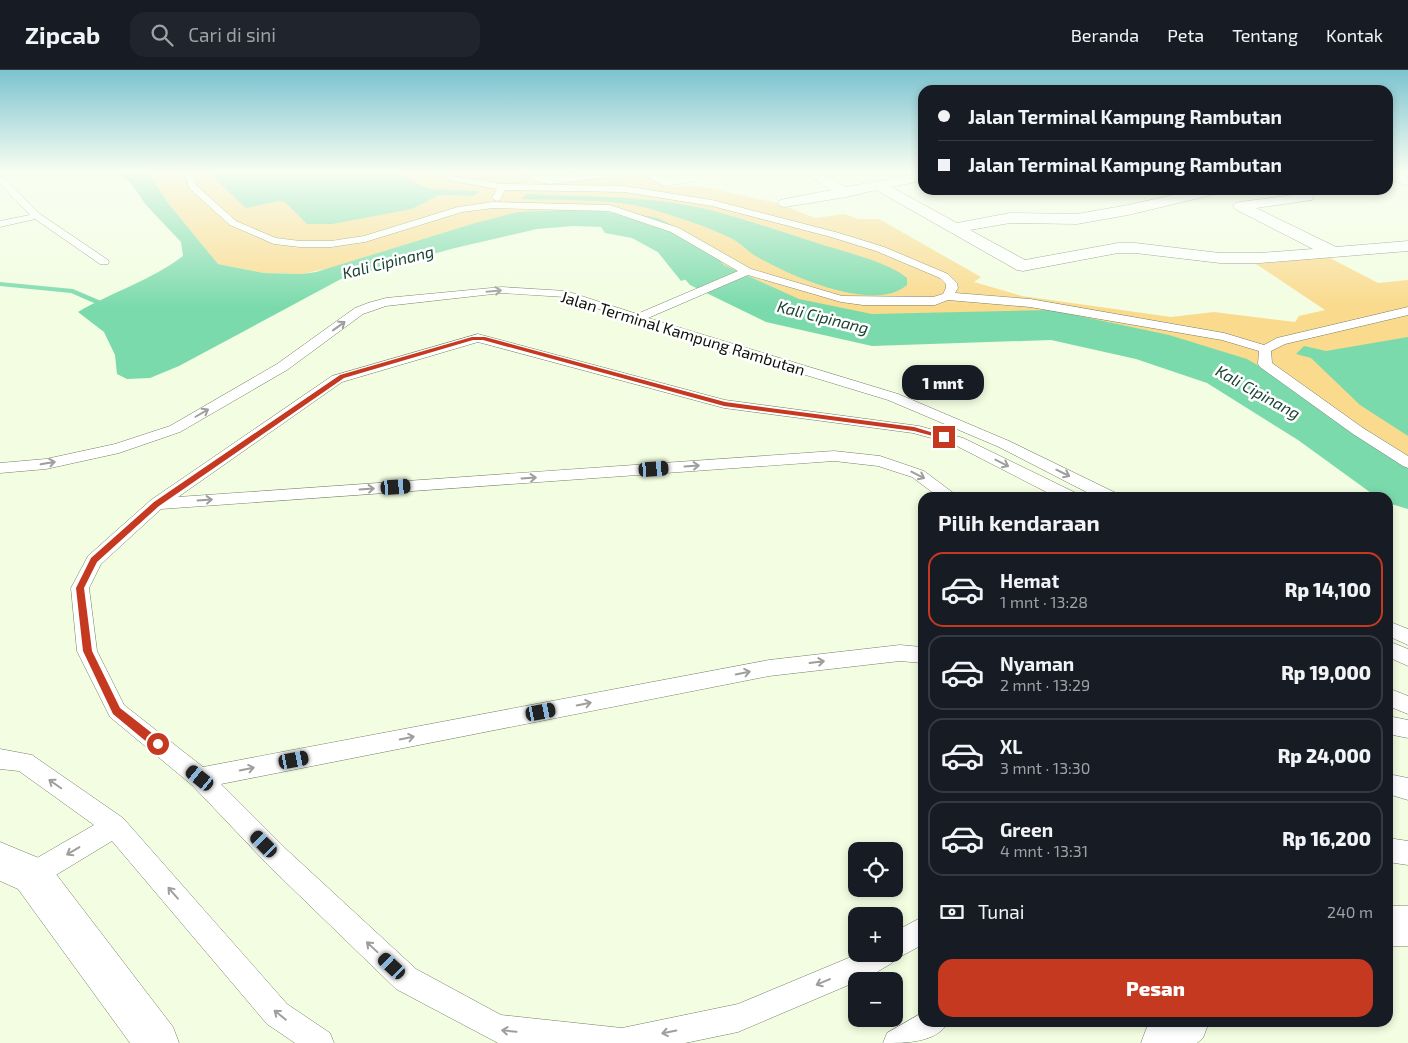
<!DOCTYPE html>
<html lang="id">
<head>
<meta charset="utf-8">
<style>
  body { margin:0; font-family:"Exo 2",sans-serif; background:#20242c; color:#f1f3f6; height:100vh; display:flex; flex-direction:column; font-size:19px; white-space:nowrap }
  * { box-sizing:border-box; margin:0 }
  p { font-size:16px; color:#9ea1a6 }
  .icon { flex:none; width:28px; height:28px; fill:none; stroke:currentColor; stroke-width:2; stroke-linecap:round; stroke-linejoin:round }
  .map { position:relative; flex:1; overflow:hidden }
  .details { position:absolute; left:918px; top:422px; width:475px; height:535px; display:flex; flex-direction:column; background:#171b24; border-radius:15px; box-shadow:0 2px 8px #0003 }
  .details>* { flex:none }
  .hud { position:absolute; left:918px; top:15px; width:475px; height:110px; border-radius:15px; box-shadow:0 2px 8px #0003; display:grid; align-content:center; height:110px; padding:0 20px; background:#171b24 }
  .buttons { position:absolute; left:848px; top:772px; display:grid; gap:10px }
  .buttons a { display:grid; place-items:center; width:55px; height:55px; border-radius:10px; background:#171b24; box-shadow:0 2px 8px #0003; font-size:25px }
  .end { position:absolute; width:22px; height:22px; margin:-11px; border:6px solid #c43920; background:#fff; box-shadow:0 0 0 2px #fff }
  .from { border-radius:50% }
  .bubble { position:absolute; height:35px; border-radius:15px; background:#171b24; box-shadow:0 2px 8px #0003; font-size:16px; font-weight:800; line-height:35px; text-align:center }
  .car { position:absolute; width:15px; height:30px; margin:-15px -8px; border-radius:6px; box-shadow:0 0 4px 1px #0007; background:linear-gradient(#222 24%,#8ab4d8 0 40%,#222 0 76%,#8ab4d8 0 86%,#222 0) }
  .hud b { display:flex; align-items:center; gap:18px; height:48px; font-size:19px }
  .hud b+b { border-top:1px solid #363941 }
  .hud i { width:12px; height:12px; background:#f1f3f6 }
  ul { padding:0; list-style:none }
  li { display:flex; align-items:center; gap:15px; height:75px; margin:0 10px 8px; padding:0 10px; border:2px solid #363941; border-radius:15px }
  li div { flex:1 }
  li b { display:block; font-size:19px }
  li em { font-style:normal; font-weight:800 }
  li.on { border-color:#c43920 }
  li>.icon { width:45px; height:45px; stroke-width:1.5 }
  h2 { padding:0 20px; font-size:22px; line-height:60px }
  .pay { display:flex; align-items:center; gap:12px; height:55px; padding:0 20px; font-size:19px }
  .pay p { margin-inline-start:auto }
  .cta { display:flex; gap:10px; margin-top:auto; padding:10px 20px }
  .cta a { flex:1; height:58px; border-radius:15px; background:#c43920; color:#fff; font-size:20px; font-weight:800; line-height:58px; text-align:center }
  header { display:flex; align-items:center; gap:30px; box-sizing:border-box; height:70px; padding:0 25px; background:#171b24; border-bottom:1px solid #363941 }
  header strong { font-size:24px }
  nav { display:flex; gap:28px; margin-inline-start:auto; font-size:18px }
  .search { width:350px; height:45px; background:#20242c; display:flex; align-items:center; gap:12px; box-sizing:border-box; padding:0 18px; border-radius:15px; color:#9ea1a6; font-size:19px }
  .map>svg:first-child { display:block }
  .green { fill:#fada8d }
  .water { fill:#7bdaac }
  .lines { fill:none; stroke-linecap:round; stroke-linejoin:round }
  .stream { fill:#7bdaac; fill-rule:evenodd }
  .river { fill:#7bdaac; fill-rule:evenodd }
  .lane-casing { stroke:#757f67; stroke-width:1 }
  .street-casing { stroke:#757f67; stroke-width:1 }
  .secondary-casing { stroke:#757f67; stroke-width:1 }
  .lane { fill:#fff; fill-rule:evenodd }
  .street { fill:#fff; fill-rule:evenodd }
  .secondary { fill:#fff; fill-rule:evenodd }
  .oneway { stroke:#9e9f9c }
  .route { fill:#c43920 }
  .labels { text-anchor:middle; stroke-width:5; stroke-linejoin:round; paint-order:stroke }
  .far-water-label { font-size:16px; font-style:italic; fill:#1a4331; stroke:#fff }
  .far-street-label { font-size:16px; fill:#0c1007; stroke:#fff }
</style>
</head>
<body>
<header>
<strong>Zipcab</strong>
<div class="search"><svg class="icon" aria-label="search" viewBox="0 0 24 24"><circle cx="10" cy="10" r="6"/><path d="M15 15l6 6"/></svg>Cari di sini</div>
<nav><a>Beranda</a><a>Peta</a><a>Tentang</a><a>Kontak</a></nav>
</header>
<div class="map">
<svg width="1408" height="973" viewBox="0 0 1408 973">
  <rect width="100%" height="100%" fill="#f2fde1"/>
  <polygon class="green" points="147,101 525,101 546,113 636,102 665,117 699,116 777,133 815,148 844,144 858,149 879,149 981,207 974,212 1022,226 1171,247 1214,242 1295,252 1299,246 1325,240 1256,194 1328,187 1378,213 1408,210 1408,406 1303,334 1245,300 1196,281 1128,263 1051,248 904,249 852,243 791,228 715,199 700,186 653,157 623,146 604,141 475,153 330,198 302,204 264,203 218,194 168,133"/>
  <g class="water">
    <path d="M115 101H147L168 133 218 194 264 203 302 204 316 202 475 153 518 142 566 140 604 141 623 146 653 157 680 172 700 186 715 199 681 211 657 181 632 164 603 157 573 156 537 159 455 178 341 209 179 296 150 308 127 309 117 304 115 285 104 262 78 242C112 222 152 210 183 186L181 172 146 135 130 112Z"/>
    <polygon points="215,101 391,101 430,119 479,121 474,126 439,125 412,139 332,154 307,154 285,132 280,131 246,138 217,111"/>
    <path d="M526 124C587 127 651 125 710 140 748 150 785 163 823 175 846 182 890 193 907 208V215C874 244 787 205 754 185 748 181 742 175 736 171 716 159 674 146 651 139 614 128 561 131 522 129Z"/>
    <polygon points="1408,267 1408,366 1360,335 1311,288 1296,284 1304,276 1326,281"/>
  </g>
  <g class="lines">
    <polygon class="stream" points="0,212 73,219 115,237 108,239 71,223 0,216"/>
    <polygon class="river" points="620,141 658,148 697,168 724,195 799,229 872,244 1051,240 1169,265 1247,289 1342,344 1408,387 1408,439 1388,433 1388,428 1378,428 1298,370 1207,313 1136,289 1051,270 872,276 766,252 690,215 665,186 632,168 605,163 599,154 605,145"/>
    <g class="lane-casing">
      <g id="lane">
        <polygon points="184,101 192,101 196,115 236,151 276,168 300,171 331,171 364,166 458,137 493,132 610,135 679,158 751,199 842,226 933,227 943,224 946,218 946,214 940,208 876,181 831,167 712,136 624,122 505,120 500,130 497,131 492,128 497,119 448,110 434,101 445,101 453,106 502,114 624,116 712,130 839,163 884,177 948,204 957,213 958,218 955,223 1030,229 1224,263 1264,275 1277,268 1408,237 1408,245 1285,274 1271,281 1272,293 1363,358 1408,386 1408,398 1403,396 1353,364 1260,297 1258,294 1259,281 1222,270 1030,237 948,230 935,235 863,235 841,232 748,205 648,248 898,324 1009,371 1118,424 1120,428 1098,428 999,377 888,330 661,261 565,227 502,223 386,236 363,244 287,300 180,362 119,383 46,399 0,403 0,393 46,389 115,374 170,356 277,294 355,238 368,233 386,228 502,217 566,221 637,244 738,201 671,162 609,141 493,138 462,142 365,172 331,177 300,177 274,174 230,155 189,118"/>
        <polygon points="0,106 3,107 40,144 108,190 109,192 108,194 100,194 35,149 0,157 0,151 30,145 0,114"/>
        <polygon points="478,264 725,330 919,356 963,368 1078,424 1080,428 1058,428 953,374 913,363 724,338 478,272 342,312 178,427 834,381 880,386 924,401 960,428 940,428 912,407 878,396 834,391 161,439 101,494 89,518 97,581 124,635 203,697 769,590 900,575 922,577 922,593 900,591 769,606 221,714 286,779 416,899 501,945 622,958 738,934 858,884 894,884 894,862 922,847 922,875 894,890 892,893 872,905 738,962 685,973 498,973 396,919 268,795 192,715 110,647 77,581 71,518 88,486 151,430 332,306"/>
        <polygon points="1388,551 1408,559 1408,575 1388,566"/>
        <polygon points="1388,571 1408,579 1408,596 1388,587"/>
        <polygon points="1388,618 1408,626 1408,644 1388,636"/>
        <polygon points="1388,646 1408,650 1408,668 1388,664"/>
        <polygon points="0,679 32,685 123,748 287,934 330,963 334,973 295,973 267,954 112,771 41,814 32,817 23,814 20,805 23,796 94,755 19,701 0,699"/>
        <polygon points="1388,704 1408,708 1408,730 1388,724"/>
        <polygon points="1388,768 1408,771 1408,795 1388,792"/>
        <path d="M922 943V952H948C937 973 906 973 883 973L887 963Z"/>
      </g>
    </g>
    <g class="street-casing">
      <g id="street">
        <polygon points="524,101 540,101 549,106 590,101 636,101 629,105 549,114 536,111"/>
        <polygon points="638,101 655,101 666,107 688,104 690,101 711,101 709,104 701,106 697,111 664,116"/>
        <polygon points="802,101 819,101 846,117 922,103 922,111 891,117 957,153 1010,143 1077,144 1128,135 1196,120 1222,120 1220,123 1128,145 1077,154 1010,153 970,160 1025,190 1118,173 1135,173 1220,183 1260,183 1313,179 1235,139 1233,136 1235,133 1240,132 1307,123 1312,124 1314,127 1312,130 1256,138 1336,177 1408,171 1408,181 1260,193 1220,193 1135,183 1118,183 1023,201 1017,200 876,120 846,127 785,137 780,136 778,133 780,130 831,120"/>
        <polygon points="1388,101 1408,107 1408,116 1388,109"/>
      </g>
    </g>
    <g class="secondary-casing">
      <g id="secondary">
        <polygon points="0,772 46,791 173,957 179,973 130,973 18,819 0,811"/>
        <rect x="1388" y="836" width="20" height="40"/>
        <polygon points="1153,952 1209,952 1203,968 1197,973 1141,973 1147,957"/>
      </g>
    </g>
    <use href="#lane" class="lane"/>
    <use href="#street" class="street"/>
    <use href="#secondary" class="secondary"/>
  </g>
  <defs><path id="oneway-shaft" d="M-6 0H5M1.5-3L5.5 0L1.5 3" fill="none" stroke-width="1.6" stroke-linecap="round" stroke-linejoin="round" transform="scale(1.25)"/></defs>
  <g class="oneway">
    <use href="#oneway-shaft" transform="translate(494 221) rotate(-5)"/>
    <use href="#oneway-shaft" transform="translate(339 256) rotate(-36)"/>
    <use href="#oneway-shaft" transform="translate(202 343) rotate(-30)"/>
    <use href="#oneway-shaft" transform="translate(48 393) rotate(-10)"/>
    <use href="#oneway-shaft" transform="translate(1002 393) rotate(27)"/>
    <use href="#oneway-shaft" transform="translate(692 396) rotate(-4)"/>
    <use href="#oneway-shaft" transform="translate(1063 403) rotate(26)"/>
    <use href="#oneway-shaft" transform="translate(918 405) rotate(27)"/>
    <use href="#oneway-shaft" transform="translate(529 408) rotate(-4)"/>
    <use href="#oneway-shaft" transform="translate(367 419) rotate(-4)"/>
    <use href="#oneway-shaft" transform="translate(205 430) rotate(-4)"/>
    <use href="#oneway-shaft" transform="translate(817 592) rotate(-7)"/>
    <use href="#oneway-shaft" transform="translate(743 603) rotate(-11)"/>
    <use href="#oneway-shaft" transform="translate(584 634) rotate(-11)"/>
    <use href="#oneway-shaft" transform="translate(407 668) rotate(-11)"/>
    <use href="#oneway-shaft" transform="translate(247 699) rotate(-11)"/>
    <use href="#oneway-shaft" transform="translate(55 714) rotate(-145)"/>
    <use href="#oneway-shaft" transform="translate(73 781) rotate(149)"/>
    <use href="#oneway-shaft" transform="translate(173 823) rotate(-131)"/>
    <use href="#oneway-shaft" transform="translate(372 877) rotate(-137)"/>
    <use href="#oneway-shaft" transform="translate(823 912) rotate(157)"/>
    <use href="#oneway-shaft" transform="translate(280 945) rotate(-141)"/>
    <use href="#oneway-shaft" transform="translate(509 961) rotate(-174)"/>
    <use href="#oneway-shaft" transform="translate(669 962) rotate(168)"/>
  </g>
  <linearGradient id="sky" x2="0" y2="1"><stop stop-color="#7cc3d0"/><stop offset="0.43" stop-color="#f9fef2"/><stop offset="1" stop-color="#f9fef2" stop-opacity="0"/></linearGradient>
  <rect width="1408" height="237" fill="url(#sky)"/>
  <polygon class="route" points="472,267 485,267 725,332 914,357 947,367 944,369 914,361 724,336 483,270 473,270 344,308 159,436 97,492 84,518 92,581 120,638 162,671 162,678 154,678 113,644 83,581 76,518 91,488 154,432 340,305"/>
  <g class="labels">
    <g class="far-water-label">
      <text transform="translate(388 192) rotate(-14)" y="6">Kali Cipinang</text>
      <text transform="translate(823 247) rotate(14)" y="6">Kali Cipinang</text>
      <text transform="translate(1258 322) rotate(29)" y="6">Kali Cipinang</text>
    </g>
    <g class="far-street-label">
      <text transform="translate(683 263) rotate(17)" y="6">Jalan Terminal Kampung Rambutan</text>
    </g>
  </g>
</svg>
<div class="buttons">
<a><svg class="icon" aria-label="locate" viewBox="0 0 24 24"><circle cx="12" cy="12" r="6"/><path d="M12 2v4M12 18v4M2 12h4M18 12h4"/></svg></a>
<a>+</a>
<a>−</a>
</div>
<i class="end from" style="left:158px;top:674px"></i>
<i class="end" style="left:944px;top:367px"></i>
<div class="bubble" style="left:902px;top:295px;width:82px">1 mnt</div>
<i class="car" style="left:654px;top:399px;rotate:86deg"></i>
<i class="car" style="left:396px;top:417px;rotate:86deg"></i>
<i class="car" style="left:541px;top:642px;rotate:79deg"></i>
<i class="car" style="left:294px;top:690px;rotate:79deg"></i>
<i class="car" style="left:200px;top:708px;rotate:309deg"></i>
<i class="car" style="left:264px;top:774px;rotate:315deg"></i>
<i class="car" style="left:392px;top:896px;rotate:313deg"></i>
<div class="hud">
<b><i class="from"></i>Jalan Terminal Kampung Rambutan</b>
<b><i></i>Jalan Terminal Kampung Rambutan</b>
</div>
<section class="details">
<h2>Pilih kendaraan</h2>
<ul>
<li class="on"><svg class="icon" aria-label="car" viewBox="0 0 24 24"><path d="M5 17H2v-5l4-1 3-4h7l3 4 3 1v5h-3M9 17h6M6 11h13"/><circle cx="7" cy="17" r="2"/><circle cx="17" cy="17" r="2"/></svg><div><b>Hemat</b><p>1 mnt · 13:28</p></div><em>Rp 14,100</em></li>
<li><svg class="icon" aria-label="car" viewBox="0 0 24 24"><path d="M5 17H2v-5l4-1 3-4h7l3 4 3 1v5h-3M9 17h6M6 11h13"/><circle cx="7" cy="17" r="2"/><circle cx="17" cy="17" r="2"/></svg><div><b>Nyaman</b><p>2 mnt · 13:29</p></div><em>Rp 19,000</em></li>
<li><svg class="icon" aria-label="car" viewBox="0 0 24 24"><path d="M5 17H2v-5l4-1 3-4h7l3 4 3 1v5h-3M9 17h6M6 11h13"/><circle cx="7" cy="17" r="2"/><circle cx="17" cy="17" r="2"/></svg><div><b>XL</b><p>3 mnt · 13:30</p></div><em>Rp 24,000</em></li>
<li><svg class="icon" aria-label="car" viewBox="0 0 24 24"><path d="M5 17H2v-5l4-1 3-4h7l3 4 3 1v5h-3M9 17h6M6 11h13"/><circle cx="7" cy="17" r="2"/><circle cx="17" cy="17" r="2"/></svg><div><b>Green</b><p>4 mnt · 13:31</p></div><em>Rp 16,200</em></li>
</ul>
<div class="pay"><svg class="icon" aria-label="cash" viewBox="0 0 24 24"><path d="M3 7h18v10H3z"/><circle cx="12" cy="12" r="2"/></svg>Tunai<p>240 m</p></div>
<div class="cta"><a>Pesan</a></div>
</section>
</div>
</body>
</html>
